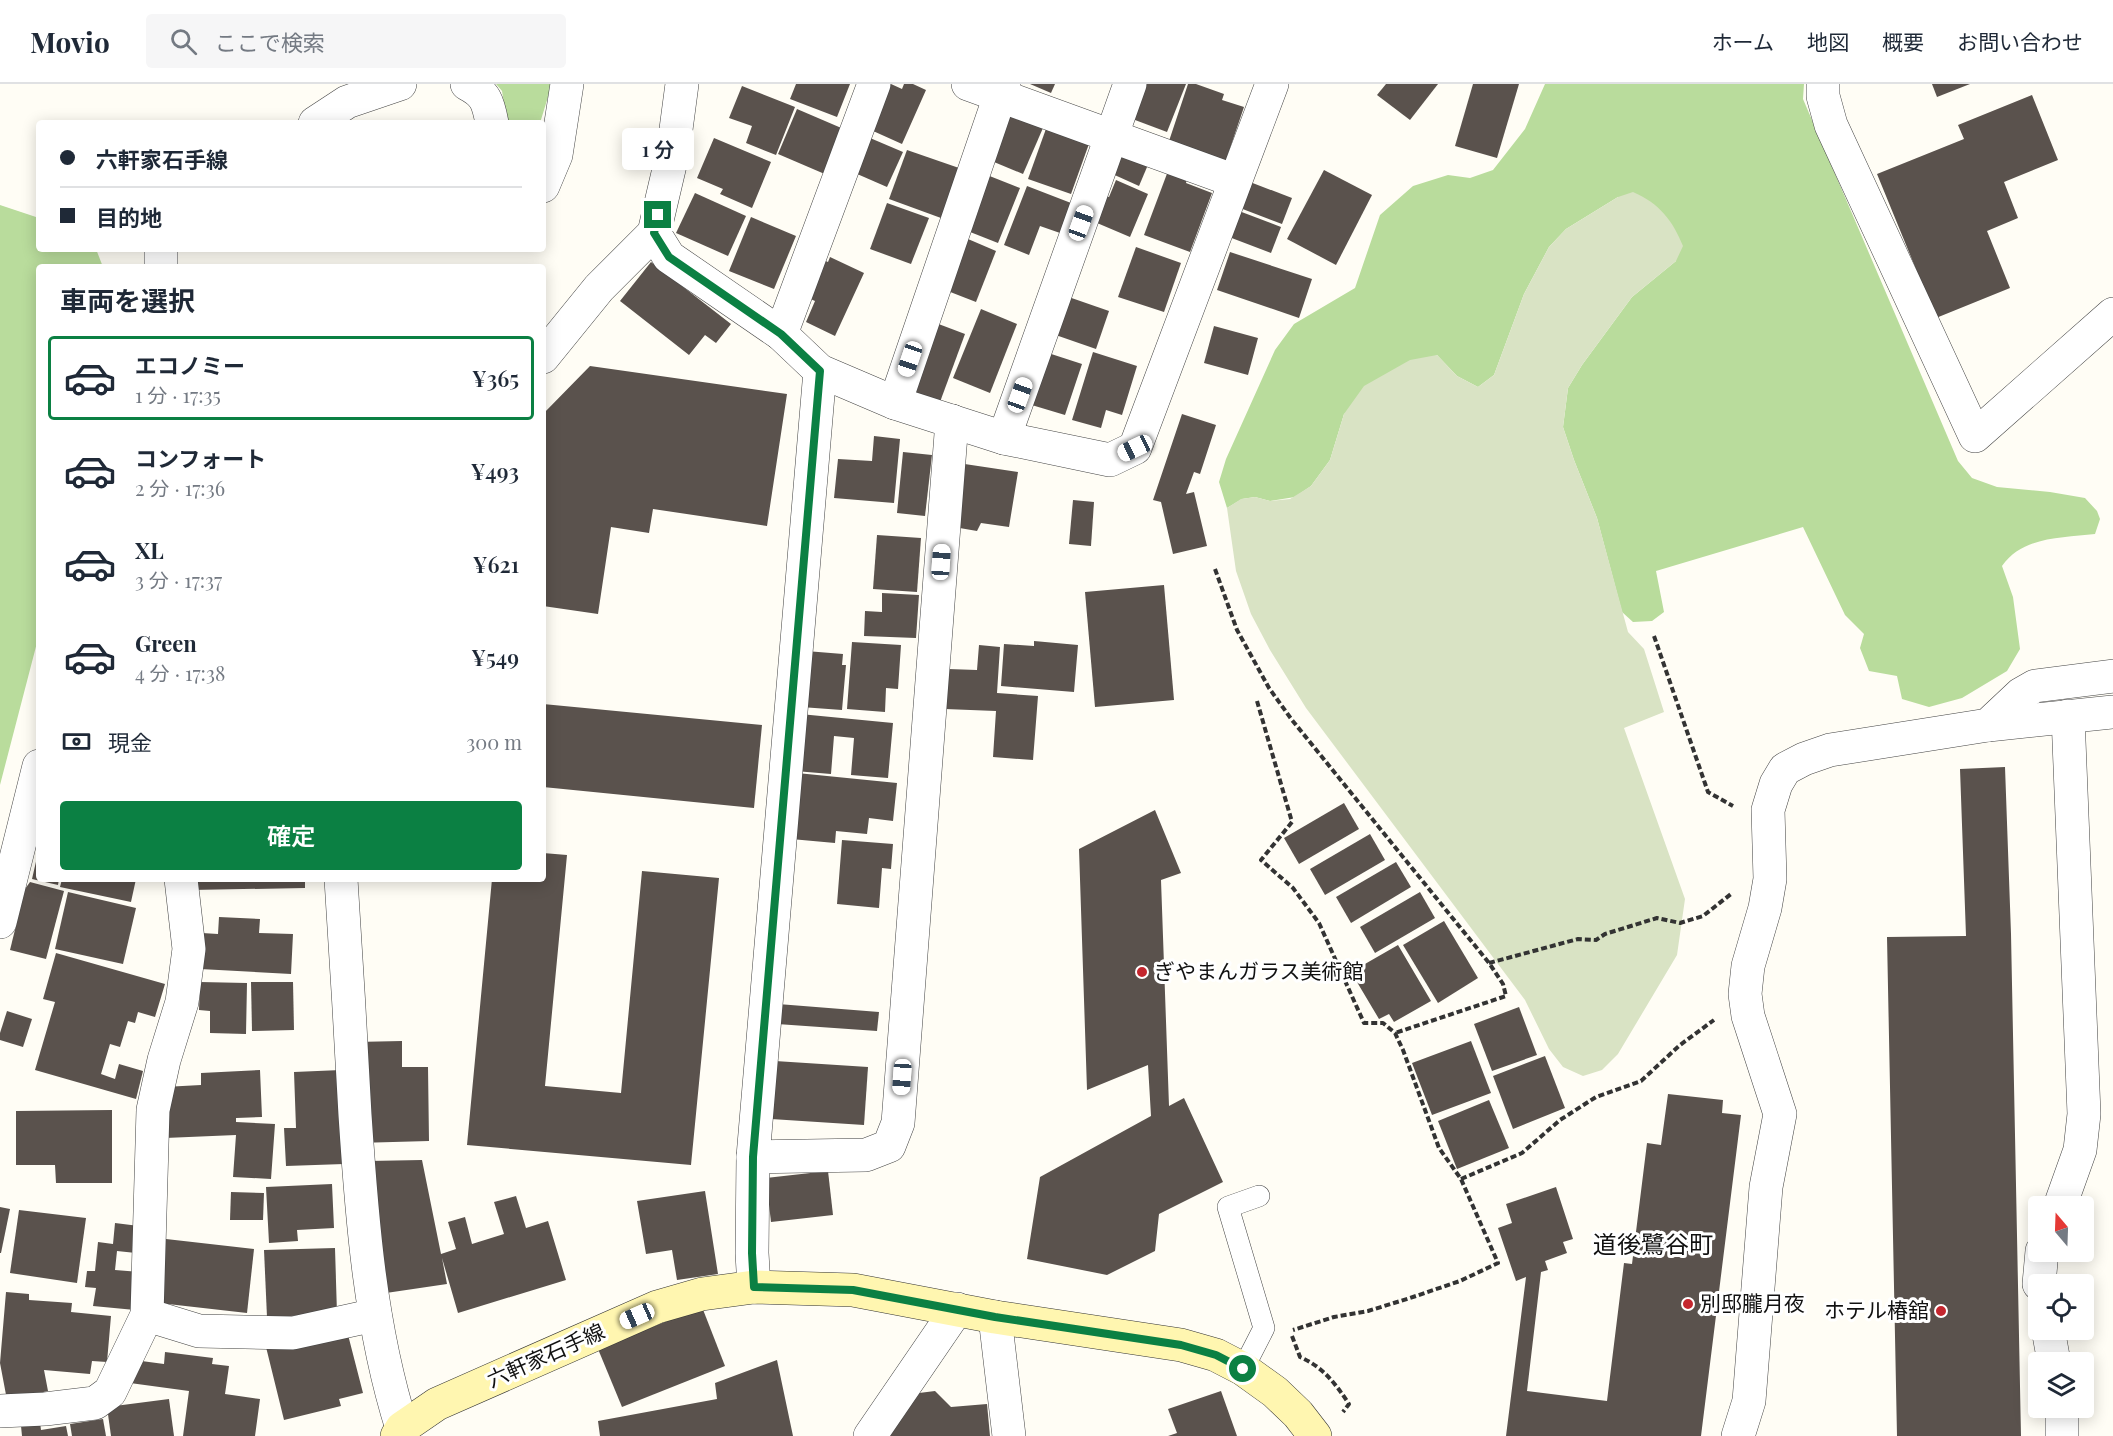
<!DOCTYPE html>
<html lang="ja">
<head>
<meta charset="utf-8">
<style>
  body { margin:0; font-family:"Playfair Display","Noto Sans JP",serif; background:#f6f6f7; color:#1f2937; height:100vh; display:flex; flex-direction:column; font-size:22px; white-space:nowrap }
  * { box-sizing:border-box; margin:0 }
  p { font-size:20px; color:#747a83 }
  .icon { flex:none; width:33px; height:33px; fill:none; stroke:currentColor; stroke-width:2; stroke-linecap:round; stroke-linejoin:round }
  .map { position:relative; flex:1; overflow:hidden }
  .drawer { position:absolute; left:36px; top:180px; width:510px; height:618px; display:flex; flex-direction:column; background:#fff; border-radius:6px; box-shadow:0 3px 15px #0003 }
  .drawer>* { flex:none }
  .top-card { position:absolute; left:36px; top:36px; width:510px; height:132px; border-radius:6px; box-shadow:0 3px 15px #0003; display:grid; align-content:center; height:132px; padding:0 24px; background:#fff }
  .needle { width:39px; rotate:341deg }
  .controls { position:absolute; left:2028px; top:1112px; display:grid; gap:12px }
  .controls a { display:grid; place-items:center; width:66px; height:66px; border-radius:6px; background:#fff; box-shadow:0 3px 15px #0003; font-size:30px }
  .end { position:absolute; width:27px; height:27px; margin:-14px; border:8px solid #0b8043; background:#fff; box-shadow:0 0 0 3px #fff }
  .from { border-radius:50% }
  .bubble { position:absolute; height:42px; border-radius:6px; background:#fff; box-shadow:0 3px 15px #0003; font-size:20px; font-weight:600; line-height:42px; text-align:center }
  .car { position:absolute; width:18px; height:36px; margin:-18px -9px; border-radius:8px; box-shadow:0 0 4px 2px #0007; background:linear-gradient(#fff 24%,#345 0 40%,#fff 0 76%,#345 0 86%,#fff 0) }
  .top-card b { display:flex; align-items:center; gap:21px; height:57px; font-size:22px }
  .top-card b+b { border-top:2px solid #e0e1e3 }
  .top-card i { width:15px; height:15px; background:#1f2937 }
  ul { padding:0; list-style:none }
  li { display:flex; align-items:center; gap:18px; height:84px; margin:0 12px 9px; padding:0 12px; border:3px solid transparent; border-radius:6px }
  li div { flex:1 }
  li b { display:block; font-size:22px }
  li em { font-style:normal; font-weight:600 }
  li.selected { border-color:#0b8043 }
  li>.icon { width:54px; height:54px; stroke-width:1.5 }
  h2 { padding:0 24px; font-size:27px; line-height:72px }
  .pay { display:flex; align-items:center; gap:15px; height:66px; padding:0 24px; font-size:22px }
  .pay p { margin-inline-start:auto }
  .button { display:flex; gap:12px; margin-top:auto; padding:12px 24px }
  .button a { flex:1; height:69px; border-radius:6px; background:#0b8043; color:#fff; font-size:24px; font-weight:600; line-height:69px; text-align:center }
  header { display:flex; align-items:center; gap:36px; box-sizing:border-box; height:84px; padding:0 30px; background:#fff; border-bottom:2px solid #e0e1e3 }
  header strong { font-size:28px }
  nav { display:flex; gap:33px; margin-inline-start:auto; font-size:21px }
  .search { width:420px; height:54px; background:#f6f6f7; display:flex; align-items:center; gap:15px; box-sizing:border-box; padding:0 21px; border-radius:6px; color:#747a83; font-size:22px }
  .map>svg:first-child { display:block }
  .forest { fill:#b9dc9c }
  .cemetery { fill:#d9e3c4 }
  .building { fill:#5a524d }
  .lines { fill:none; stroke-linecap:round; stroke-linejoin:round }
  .service-casing { stroke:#444; stroke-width:22 }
  .minor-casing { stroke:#444; stroke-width:34 }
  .secondary-casing { stroke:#333; stroke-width:34 }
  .path { stroke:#333; stroke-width:4; stroke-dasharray:6 3; stroke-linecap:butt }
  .service { stroke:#fff; stroke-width:21 }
  .minor { stroke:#fff; stroke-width:33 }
  .secondary { stroke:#fff6b0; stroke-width:33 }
  .route { stroke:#0b8043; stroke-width:8 }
  .poi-dot { fill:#c4262e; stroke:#fff; stroke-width:2 }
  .labels { text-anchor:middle; stroke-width:6; stroke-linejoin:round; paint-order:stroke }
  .poi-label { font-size:21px; fill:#111; stroke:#fff; text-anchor:start }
  .street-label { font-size:21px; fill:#111; stroke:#fff }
  .quarter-label { font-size:24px; fill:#111; stroke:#fff }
</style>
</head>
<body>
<header>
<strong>Movio</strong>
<div class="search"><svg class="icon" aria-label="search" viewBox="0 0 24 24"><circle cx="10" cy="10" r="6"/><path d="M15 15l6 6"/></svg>ここで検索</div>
<nav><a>ホーム</a><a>地図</a><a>概要</a><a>お問い合わせ</a></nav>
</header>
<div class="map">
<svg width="2113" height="1352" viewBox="0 0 2113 1352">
  <rect width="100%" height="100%" fill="#fffdf5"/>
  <g class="forest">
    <polygon points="496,0 552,0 540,39 507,39 502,7"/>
    <path d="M1545 0H1804L1803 15 1958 377 1972 394 1997 403 2050 408 2085 414 2097 427 2100 435 2095 450C2062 454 2023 452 2002 482L2013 513 2020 565 2007 587 1962 614 1929 623 1902 615 1897 592 1869 587 1860 564 1864 550 1845 531 1803 443 1656 487 1664 528 1652 537 1633 538 1622 528 1597 434 1574 376 1563 343 1568 304 1582 281 1632 213 1676 177 1618 113 1566 145 1549 163 1524 210 1494 291 1478 303 1457 292 1437 271 1344 330 1330 376 1311 402 1295 413 1270 417 1255 413 1242 415 1227 424 1219 398 1226 375 1275 266 1294 240 1355 204 1380 131 1413 102 1448 91 1470 94 1493 86 1525 45Z"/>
    <polygon points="0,121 39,134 39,165 96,165 103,183 39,183 39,551 0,701"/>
  </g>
  <path class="cemetery" d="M1633 108C1659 119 1673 137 1683 162L1676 177 1632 213 1582 281 1568 304 1563 343 1574 376 1597 434 1628 548 1644 565 1664 628 1624 644 1685 815 1677 871 1618 970 1602 986 1583 992 1563 983 1549 965 1525 916 1306 624 1270 566 1251 530 1236 487 1227 424 1241 415 1255 413 1270 417 1290 415 1311 402 1330 376 1344 330 1364 302 1410 276 1437 271 1457 292 1478 303 1494 291 1524 210 1549 163 1566 145 1618 113Z"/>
  <g class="building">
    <polygon points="796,0 850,0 837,33 790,15"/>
    <polygon points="881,0 891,0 902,5 904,0 913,0 926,6 902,60 862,42"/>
    <polygon points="1030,0 1055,0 1051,9"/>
    <polygon points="1140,0 1186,0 1167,48 1127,33"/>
    <polygon points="1188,0 1196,0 1224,10 1222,16 1244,23 1224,82 1167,63"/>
    <polygon points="1386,0 1438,0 1410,36 1377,11"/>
    <polygon points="1473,0 1519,0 1497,74 1455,62"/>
    <polygon points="1932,0 1970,0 1937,13"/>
    <polygon points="742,2 795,23 776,71 746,59 752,42 729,34"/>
    <polygon points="2032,11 2058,76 2004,98 2018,134 1987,147 2010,204 1936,234 1877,90 1964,55 1958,41"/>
    <polygon points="797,25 846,46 827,91 778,70"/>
    <polygon points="1001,28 1043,44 1023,90 982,73"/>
    <polygon points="1047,42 1090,57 1071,110 1028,95"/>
    <polygon points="863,51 903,68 887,103 848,86"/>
    <polygon points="714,54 771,78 752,124 720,110 723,105 697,94"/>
    <polygon points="1118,63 1150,76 1139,102 1108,88"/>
    <polygon points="907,66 959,84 941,134 889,115"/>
    <polygon points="1324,86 1372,111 1336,181 1287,155"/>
    <polygon points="1168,87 1187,94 1186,99 1212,109 1190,168 1144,151"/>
    <polygon points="982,89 1020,104 998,159 960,144"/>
    <polygon points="1116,96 1148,110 1130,153 1090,136 1101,110 1109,113"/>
    <polygon points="1250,98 1292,114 1282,140 1240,124"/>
    <polygon points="1027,102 1071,119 1060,149 1040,142 1029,171 1004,161"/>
    <polygon points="695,109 746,132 728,172 676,149"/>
    <polygon points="887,119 929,134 911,180 870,165"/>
    <polygon points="1239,127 1281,143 1271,169 1229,153"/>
    <polygon points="751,133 796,152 774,205 729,187"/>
    <polygon points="961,152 996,167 976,218 940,204"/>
    <polygon points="1136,163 1181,179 1164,228 1118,213"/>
    <polygon points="1230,168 1312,195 1299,234 1217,206"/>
    <polygon points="815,172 828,178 830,173 864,189 835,252 806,238 815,217 797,209"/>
    <polygon points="651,178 731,240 716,259 705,251 689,271 620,217"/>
    <polygon points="1060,210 1109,227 1096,265 1047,248"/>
    <polygon points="981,225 1017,240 990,309 953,294"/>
    <polygon points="928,236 965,250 940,318 902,304"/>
    <polygon points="1214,242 1258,254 1248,291 1204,279"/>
    <polygon points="1042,267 1082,280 1065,331 1025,319"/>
    <polygon points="1093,268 1137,282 1122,331 1106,326 1101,344 1072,336"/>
    <polygon points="590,282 787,310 767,442 653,425 649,449 611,443 598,530 543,522 543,330"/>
    <polygon points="1182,330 1216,341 1200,390 1194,388 1186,410 1194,408 1207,462 1173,470 1161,418 1153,416"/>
    <polygon points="874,352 900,355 894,419 834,414 838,375 872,377"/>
    <polygon points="903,368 932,371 925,432 897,429"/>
    <polygon points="958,379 1018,388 1009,443 981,439 977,447 948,442"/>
    <polygon points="1073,416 1094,418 1091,462 1069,460"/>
    <polygon points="877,451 921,454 917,508 873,505"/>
    <polygon points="1164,501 1174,616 1095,623 1085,508"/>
    <polygon points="882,509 919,511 916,554 864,552 865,527 882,528"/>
    <polygon points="1034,557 1078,561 1074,608 1001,602 1004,560 1034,562"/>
    <polygon points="852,558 901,561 898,605 886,604 885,628 847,625"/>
    <polygon points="979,561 1000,563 997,609 1038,612 1033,676 993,673 996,627 945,625 948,585 977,586"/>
    <polygon points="806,567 843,570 842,581 846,581 842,626 801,623"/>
    <polygon points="543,620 762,641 754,724 543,703"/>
    <polygon points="800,630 893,639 888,694 851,691 854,654 834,652 831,690 795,687"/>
    <polygon points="2005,683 2011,850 2021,1352 1897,1352 1887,853 1966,852 1960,685"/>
    <polygon points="797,689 897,699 893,737 869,734 867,750 836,747 835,759 791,755"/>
    <polygon points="1344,719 1359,745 1299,780 1284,754"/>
    <polygon points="1155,726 1181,789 1161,796 1169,1022 1184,1014 1223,1098 1159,1130 1155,1167 1107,1191 1027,1175 1040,1093 1151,1032 1148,981 1087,1006 1079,765"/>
    <polygon points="1370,750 1385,776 1325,811 1310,785"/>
    <polygon points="842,756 893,760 891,785 882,784 879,824 837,820"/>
    <polygon points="38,769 39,795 59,795 58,801 32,795"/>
    <polygon points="543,769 567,771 545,1002 621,1009 642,787 719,794 691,1081 467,1061 492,795 543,795"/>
    <polygon points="1396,778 1411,803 1351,839 1336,813"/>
    <polygon points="62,795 136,795 131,818 60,803"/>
    <polygon points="191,795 305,795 305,804 191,806"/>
    <polygon points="30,798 64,807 46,875 10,866 25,805"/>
    <polygon points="68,808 136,824 123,880 55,865"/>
    <polygon points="1420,808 1435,834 1375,869 1360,843"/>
    <polygon points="219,833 260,835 259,849 293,850 291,890 200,885 202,849 218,850"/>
    <polygon points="1444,837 1478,894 1438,919 1403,861"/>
    <polygon points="1398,861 1431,917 1394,938 1389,930 1379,935 1351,888"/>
    <polygon points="56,869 165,900 155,933 138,928 135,939 128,937 120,963 110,960 101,990 115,995 119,980 143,987 136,1015 35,986 55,918 43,915"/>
    <polygon points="200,898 247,899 246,950 210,949 210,927 199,926"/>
    <polygon points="251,898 293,898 294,946 252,947"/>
    <polygon points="778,920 879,928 877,947 777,940"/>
    <polygon points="1519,923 1537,971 1492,987 1474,940"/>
    <polygon points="7,927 32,935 23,963 0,956 0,949"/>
    <polygon points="402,957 402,983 428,983 429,1057 357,1059 355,958"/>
    <polygon points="1471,957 1491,1009 1432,1031 1412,979"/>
    <polygon points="1545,972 1565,1024 1513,1045 1493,992"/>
    <polygon points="775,977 868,983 864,1041 771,1035"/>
    <polygon points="260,986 262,1033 236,1034 236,1038 275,1040 271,1095 233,1093 236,1051 165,1054 164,1003 201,1001 201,989"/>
    <polygon points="341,986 344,1080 286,1082 284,1044 296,1044 294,988"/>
    <polygon points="1668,1010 1723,1016 1722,1029 1741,1031 1701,1352 1506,1352 1526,1193 1516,1197 1498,1144 1512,1139 1506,1120 1556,1103 1573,1155 1563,1158 1567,1169 1545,1177 1548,1186 1541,1188 1527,1307 1607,1317 1624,1179 1632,1180 1647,1059 1661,1061"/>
    <polygon points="1489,1016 1509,1064 1457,1085 1438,1037"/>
    <polygon points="112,1026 112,1099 56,1099 55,1081 16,1081 16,1027"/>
    <polygon points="422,1076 441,1170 456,1165 448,1138 465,1133 472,1160 504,1150 494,1118 516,1112 526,1144 548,1137 566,1196 458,1229 442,1174 447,1200 386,1209 368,1077"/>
    <polygon points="828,1087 833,1131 771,1138 766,1094"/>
    <polygon points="332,1100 334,1144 297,1146 298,1157 269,1159 266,1103"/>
    <polygon points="705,1107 718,1190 677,1196 672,1166 646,1170 637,1117"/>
    <polygon points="231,1108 264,1109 263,1136 230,1136"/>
    <polygon points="0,1123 10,1125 1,1169 0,1169"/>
    <polygon points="19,1126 86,1134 77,1199 10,1189"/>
    <polygon points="115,1139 139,1142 136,1169 117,1167 115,1186 140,1188 135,1226 93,1222 96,1204 85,1203 87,1187 95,1187 98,1158 113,1160"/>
    <polygon points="166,1155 254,1165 247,1229 159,1219"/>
    <polygon points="335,1164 337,1230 267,1233 264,1166"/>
    <polygon points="6,1208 29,1210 29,1216 72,1219 71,1228 111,1232 107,1278 92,1277 90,1290 44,1286 48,1307 7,1316 0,1279"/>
    <polygon points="702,1223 725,1282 622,1323 598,1265"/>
    <polygon points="346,1243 363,1309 339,1315 341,1322 284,1336 266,1263"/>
    <polygon points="165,1268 213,1274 212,1280 229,1282 225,1310 260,1315 255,1352 183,1352 189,1307 130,1299 134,1276 164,1280"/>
    <polygon points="777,1276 793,1352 600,1352 598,1337 717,1315 715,1299"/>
    <polygon points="935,1307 951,1323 987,1320 990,1352 881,1352 911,1310"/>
    <polygon points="1221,1307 1237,1352 1168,1352 1177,1349 1168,1325"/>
    <polygon points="169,1315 174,1352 111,1352 107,1323"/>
    <polygon points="103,1335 106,1352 72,1352 70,1340"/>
    <polygon points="40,1338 41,1346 66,1342 68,1352 22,1352 21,1342"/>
  </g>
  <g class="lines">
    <g class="service-casing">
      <polyline id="service" points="1243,1285 1264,1244 1228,1123 1259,1112"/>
    </g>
    <g class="minor-casing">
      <g id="minor">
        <path d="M467 0C486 10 488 18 492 39"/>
        <polyline points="968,0 1235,97"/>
        <polyline points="1823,0 1823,12 1831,41 1975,352 2113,230"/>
        <polyline points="315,39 347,18 400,0"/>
        <polyline points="543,102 556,71 567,0"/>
        <polyline points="654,149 669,173 781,250 820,287 895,319 1004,354 1110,376 1135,364 1272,0"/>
        <polyline points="161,183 161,165"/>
        <polyline points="781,250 874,0"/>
        <polyline points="543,273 599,204 654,149 673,68 682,0"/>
        <polyline points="895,319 1004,0"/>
        <polyline points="1004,354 1130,0"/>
        <polyline points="1988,641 2113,628"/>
        <path d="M341 795C346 874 351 952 355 1031 362 1136 370 1243 402 1344"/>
        <polyline points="0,838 39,682"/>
        <polyline points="753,1073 866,1071 889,1062 898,1039 952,337"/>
        <polyline points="2060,1122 2080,1066 2084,1030 2068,632"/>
        <polyline points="2039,1200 2042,1167"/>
        <polyline points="754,1203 752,1169 753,1073 820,287"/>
        <polyline points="147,1231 199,1247 293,1249 375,1231"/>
        <polyline points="995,1233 1009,1352"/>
        <polyline points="2048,1245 2054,1278"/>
        <polyline points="0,1327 45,1325 95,1319 110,1308 147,1231 153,1026 164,976 182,918 189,865 181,795"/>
        <polyline points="870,1352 957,1225"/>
        <polyline points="1738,1352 1749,1317 1766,1103 1780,1030 1748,932 1745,910 1748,882 1765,824 1770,795 1768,726 1776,700 1785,685 1804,675 1830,666 1988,641 2021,610 2035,602 2113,592"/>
        <polyline points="2062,1352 2062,1323"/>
      </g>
    </g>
    <g class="secondary-casing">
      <polyline id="secondary" points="397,1352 402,1344 437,1320 657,1223 702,1210 754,1203 853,1206 995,1233 1181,1261 1216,1271 1243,1285 1275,1308 1298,1330 1315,1352"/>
    </g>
    <g class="path">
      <polyline points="1215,485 1237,546 1269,604 1292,636 1489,879 1503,900 1506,912 1395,949"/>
      <polyline points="1654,552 1708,708 1733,722"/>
      <polyline points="1257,617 1292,738 1261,776 1293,804 1319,839 1364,939 1383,939 1395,949 1403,966 1439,1064 1461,1095 1498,1179 1460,1197 1410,1214 1368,1227 1334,1233 1293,1246"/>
      <polyline points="1489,879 1578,855 1596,856 1605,850 1657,834 1680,839 1703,832 1731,810"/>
      <polyline points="1461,1095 1522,1069 1560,1036 1596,1013 1641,997 1680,961 1714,936"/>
      <path d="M1292 1252 1300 1273C1323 1283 1335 1299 1349 1320L1343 1328"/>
    </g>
    <use href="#service" class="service"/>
    <use href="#minor" class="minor"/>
    <use href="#secondary" class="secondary"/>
  </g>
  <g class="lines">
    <polyline class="route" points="658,131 654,149 669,173 781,250 820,287 753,1073 752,1169 754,1203 853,1206 995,1233 1181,1261 1216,1271 1243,1285"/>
  </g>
  <g class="poi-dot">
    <circle cx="1142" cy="888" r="6"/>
    <circle cx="1688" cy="1220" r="6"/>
    <circle cx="1941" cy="1227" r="6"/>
  </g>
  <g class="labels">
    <g class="poi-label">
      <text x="1154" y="895">ぎやまんガラス美術館</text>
      <text x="1700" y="1227">別邸朧月夜</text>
      <text x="1929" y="1234" text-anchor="end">ホテル椿舘</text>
    </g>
    <g class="street-label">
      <text transform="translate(546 1272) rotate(-24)" y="7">六軒家石手線</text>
    </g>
    <g class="quarter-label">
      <text x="1653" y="1169">道後鷺谷町</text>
    </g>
  </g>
</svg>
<div class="controls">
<a><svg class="needle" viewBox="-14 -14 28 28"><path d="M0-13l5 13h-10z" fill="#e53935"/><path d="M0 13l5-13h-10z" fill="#747a83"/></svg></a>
<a><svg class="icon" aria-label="locate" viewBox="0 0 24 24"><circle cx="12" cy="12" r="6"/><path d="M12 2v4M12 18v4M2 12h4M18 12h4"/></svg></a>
<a><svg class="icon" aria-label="layers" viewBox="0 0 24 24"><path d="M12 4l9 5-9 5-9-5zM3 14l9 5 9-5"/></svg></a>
</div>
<i class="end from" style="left:1243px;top:1285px"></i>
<i class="end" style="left:658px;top:131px"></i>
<div class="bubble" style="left:622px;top:44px;width:72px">1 分</div>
<i class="car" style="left:1081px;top:139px;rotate:20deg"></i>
<i class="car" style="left:910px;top:275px;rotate:199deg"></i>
<i class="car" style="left:1020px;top:311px;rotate:20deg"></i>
<i class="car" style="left:1135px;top:364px;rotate:245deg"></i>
<i class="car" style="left:941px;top:478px;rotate:4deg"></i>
<i class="car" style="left:902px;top:993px;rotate:184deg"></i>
<i class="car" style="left:637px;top:1232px;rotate:246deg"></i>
<div class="top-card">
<b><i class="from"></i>六軒家石手線</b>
<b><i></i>目的地</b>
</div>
<section class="drawer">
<h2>車両を選択</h2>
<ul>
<li class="selected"><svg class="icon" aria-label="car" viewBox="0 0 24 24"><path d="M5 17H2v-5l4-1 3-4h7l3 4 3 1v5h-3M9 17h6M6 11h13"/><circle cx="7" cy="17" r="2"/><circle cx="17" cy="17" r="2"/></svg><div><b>エコノミー</b><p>1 分 · 17:35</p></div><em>¥365</em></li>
<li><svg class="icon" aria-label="car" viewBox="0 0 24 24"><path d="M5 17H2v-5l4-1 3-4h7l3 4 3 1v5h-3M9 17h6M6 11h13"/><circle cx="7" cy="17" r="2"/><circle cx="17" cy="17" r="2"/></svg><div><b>コンフォート</b><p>2 分 · 17:36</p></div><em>¥493</em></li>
<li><svg class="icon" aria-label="car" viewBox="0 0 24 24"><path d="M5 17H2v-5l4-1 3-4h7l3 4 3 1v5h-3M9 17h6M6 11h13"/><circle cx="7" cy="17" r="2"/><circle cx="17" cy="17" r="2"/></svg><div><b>XL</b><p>3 分 · 17:37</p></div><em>¥621</em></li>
<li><svg class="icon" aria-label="car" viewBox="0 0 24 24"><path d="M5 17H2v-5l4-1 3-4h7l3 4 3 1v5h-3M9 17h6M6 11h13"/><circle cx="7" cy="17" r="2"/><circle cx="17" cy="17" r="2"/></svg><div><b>Green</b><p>4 分 · 17:38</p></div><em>¥549</em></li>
</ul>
<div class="pay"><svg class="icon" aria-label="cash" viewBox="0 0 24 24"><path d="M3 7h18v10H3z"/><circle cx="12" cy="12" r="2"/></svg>現金<p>300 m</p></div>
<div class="button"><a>確定</a></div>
</section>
</div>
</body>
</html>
